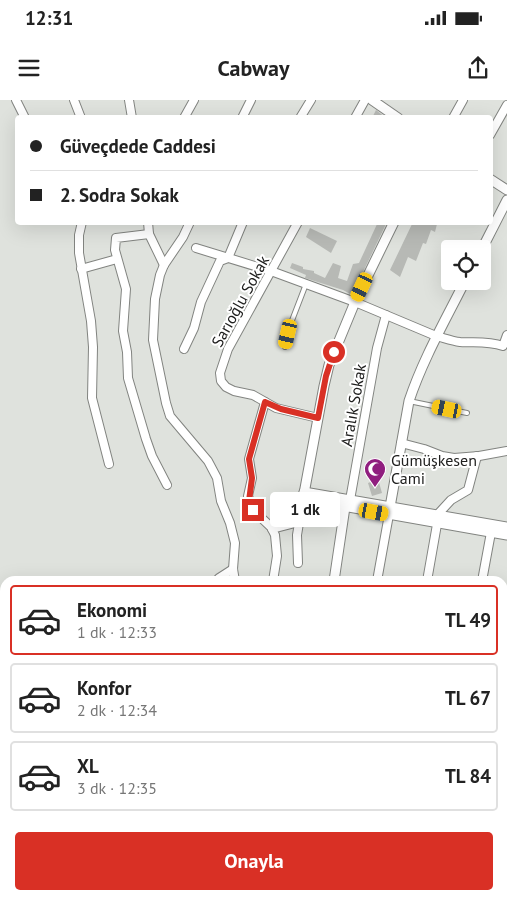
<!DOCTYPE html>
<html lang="tr">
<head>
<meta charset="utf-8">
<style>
  body { margin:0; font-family:"PT Sans",sans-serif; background:#f2f2f2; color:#222; height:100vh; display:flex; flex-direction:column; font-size:19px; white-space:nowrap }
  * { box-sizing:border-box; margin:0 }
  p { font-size:16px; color:#767676 }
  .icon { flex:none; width:28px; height:28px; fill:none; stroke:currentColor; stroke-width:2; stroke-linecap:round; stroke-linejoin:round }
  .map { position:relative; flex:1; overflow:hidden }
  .side { position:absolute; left:0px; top:476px; width:508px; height:324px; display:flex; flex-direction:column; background:#fff; border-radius:15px 15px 0 0; box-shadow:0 5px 20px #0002 }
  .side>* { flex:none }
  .banner { position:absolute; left:15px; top:15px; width:478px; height:110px; border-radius:5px; box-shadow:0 5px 20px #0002; display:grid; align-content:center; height:110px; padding:0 15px; background:#fff }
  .buttons { position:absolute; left:441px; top:140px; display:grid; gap:10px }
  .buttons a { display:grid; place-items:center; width:50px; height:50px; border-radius:5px; background:#fff; box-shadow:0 5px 20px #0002; font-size:25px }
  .end { position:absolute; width:22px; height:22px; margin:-11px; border:6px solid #d93025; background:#fff; box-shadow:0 0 0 2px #fff }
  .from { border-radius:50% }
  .bubble { position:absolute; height:35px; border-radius:5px; background:#fff; box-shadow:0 5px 20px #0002; font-size:16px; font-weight:800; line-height:35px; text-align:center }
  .car { position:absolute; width:15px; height:30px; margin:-15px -8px; border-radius:6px; box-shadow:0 0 4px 1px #0007; background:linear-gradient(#f5c518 24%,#345 0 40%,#f5c518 0 76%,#345 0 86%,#f5c518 0) }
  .banner b { display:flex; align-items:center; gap:18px; height:48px; font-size:19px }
  .banner b+b { border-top:1px solid #e0e0e0 }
  .banner i { width:12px; height:12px; background:#222 }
  ul { padding:9px 0 0; list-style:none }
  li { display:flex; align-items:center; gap:15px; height:70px; margin:0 10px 8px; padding:0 5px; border:2px solid #e0e0e0; border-radius:5px }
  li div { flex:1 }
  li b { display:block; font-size:19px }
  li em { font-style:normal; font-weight:800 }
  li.on { border-color:#d93025 }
  li>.icon { width:45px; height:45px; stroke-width:1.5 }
  .primary-button { display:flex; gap:10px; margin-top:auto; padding:10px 15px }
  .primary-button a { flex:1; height:58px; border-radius:5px; background:#d93025; color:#fff; font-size:20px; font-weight:800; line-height:58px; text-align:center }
  .status { display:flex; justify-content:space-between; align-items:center; height:35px; padding:0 25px; background:#fff; direction:ltr }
  .status svg { height:14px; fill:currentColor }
  header { display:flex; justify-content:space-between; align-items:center; height:65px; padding:0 15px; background:#fff; font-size:22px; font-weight:800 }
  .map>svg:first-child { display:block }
  .building { fill:#b7b9b5 }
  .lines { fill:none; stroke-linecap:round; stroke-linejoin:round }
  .service-casing { stroke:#828480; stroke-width:6 }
  .minor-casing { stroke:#828480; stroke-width:10 }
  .tertiary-casing { stroke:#828480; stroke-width:11 }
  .service { stroke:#fff; stroke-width:4 }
  .minor { stroke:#fff; stroke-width:8 }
  .tertiary { stroke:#fff; stroke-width:9 }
  .route { stroke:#d93025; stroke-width:6 }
  .labels { text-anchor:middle; stroke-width:4; stroke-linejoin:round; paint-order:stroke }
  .street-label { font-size:16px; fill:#20201f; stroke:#fff }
  .poi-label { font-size:16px; fill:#20201f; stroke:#fff; text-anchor:start }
</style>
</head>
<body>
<div class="status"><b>12:31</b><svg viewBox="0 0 49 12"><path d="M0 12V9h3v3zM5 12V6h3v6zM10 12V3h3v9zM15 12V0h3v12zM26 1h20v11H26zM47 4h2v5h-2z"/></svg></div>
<header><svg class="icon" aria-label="menu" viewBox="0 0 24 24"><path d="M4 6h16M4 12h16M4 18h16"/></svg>Cabway<svg class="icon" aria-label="share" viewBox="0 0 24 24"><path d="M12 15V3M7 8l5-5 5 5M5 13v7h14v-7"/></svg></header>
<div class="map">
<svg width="507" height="799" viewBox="0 0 507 799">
  <rect width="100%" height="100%" fill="#dfe2dd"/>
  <g class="building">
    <polygon points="376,10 386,18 372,18"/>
    <polygon points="378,122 387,122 352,195 343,190 305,178 306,175 290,168 292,163 303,167 303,169 314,171 314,173 325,178 333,163 341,166 338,178 347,181 353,164 359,163"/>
    <polygon points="413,122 437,124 435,132 431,130 426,144 423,143 416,161 408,157 400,177 390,170"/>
    <polygon points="310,128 337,141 331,153 306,137"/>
    <polygon points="378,379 382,393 372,396 368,383"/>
  </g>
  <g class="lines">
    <g class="service-casing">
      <g id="service">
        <polyline points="285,247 291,223 306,184"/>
        <polyline points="409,301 467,313"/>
      </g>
    </g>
    <g class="minor-casing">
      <g id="minor">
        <polyline points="16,0 25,18"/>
        <polyline points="74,0 81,18"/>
        <polyline points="129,0 132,18"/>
        <polyline points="184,18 194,0"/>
        <polyline points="242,18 251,0"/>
        <polyline points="300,18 311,0"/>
        <polyline points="355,18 365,0"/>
        <polyline points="453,18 463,0"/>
        <polyline points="490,35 507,5"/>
        <polyline points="82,122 79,135 79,153 91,221 93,247 92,298 109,364"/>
        <polyline points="148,122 149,134 164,165"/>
        <polyline points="190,122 183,137 164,165 160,175 155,199 153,240 166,303 170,316 208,361 217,378 221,401 230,423 235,443 233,469 235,481"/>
        <polyline points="298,122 228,249 220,273 221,281 226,287 234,291 253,295 276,308 318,318"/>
        <polyline points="149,134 116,138 115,150 126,189 123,231 127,252 128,278 146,339 152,356 167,385"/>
        <path d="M196 148 271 171 355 202 436 236C444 238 452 241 460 242 475 243 488 241 503 246L507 235"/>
        <polyline points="81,169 117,159"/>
        <polyline points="184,249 194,228 201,202 220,161 228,158 243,122"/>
        <polyline points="265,302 249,359 252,378 248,396 253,410 271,427 275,435 277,456 273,481"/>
        <polyline points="401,343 424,349 442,356 454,358 479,356 507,351"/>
        <polyline points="350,400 377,248 386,215"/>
        <polyline points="272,429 299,422"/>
        <polyline points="298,463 297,435 303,399"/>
        <polyline points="216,481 219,478 233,469"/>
        <polyline points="377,481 390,409"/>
        <polyline points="427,481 439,413 451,400 468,390 477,356"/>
        <polyline points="482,481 492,427"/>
        <polyline points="502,731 507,732"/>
        <polyline points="265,795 266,799"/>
        <polyline points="290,795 291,799"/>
        <polyline points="358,799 359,795"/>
        <polyline points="427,799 427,795"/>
      </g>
    </g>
    <g class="tertiary-casing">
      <g id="tertiary">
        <polyline points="372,0 398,18"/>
        <polyline points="490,79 507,90"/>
        <polyline points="394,122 355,202 329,265 324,286 303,399 507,435"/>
        <polyline points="482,149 507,100"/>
        <polyline points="304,392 507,427"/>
        <path d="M390 407 409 301C423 259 445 221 465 181"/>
        <polyline points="334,481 345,407"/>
        <polyline points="322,795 323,799"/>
      </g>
    </g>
    <use href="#service" class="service"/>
    <use href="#minor" class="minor"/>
    <use href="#tertiary" class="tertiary"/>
  </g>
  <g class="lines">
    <polyline class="route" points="253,410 249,401 252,378 249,359 265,302 281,309 318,318 326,276 334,252"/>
  </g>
  <defs>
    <g id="mosque-pin" transform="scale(1.125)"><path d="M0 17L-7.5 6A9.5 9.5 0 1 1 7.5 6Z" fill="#901e7f" stroke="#fff"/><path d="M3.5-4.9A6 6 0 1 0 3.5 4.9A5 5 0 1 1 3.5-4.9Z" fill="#fff"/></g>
  </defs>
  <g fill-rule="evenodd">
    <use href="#mosque-pin" x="375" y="369"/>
  </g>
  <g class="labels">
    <g class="street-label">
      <text transform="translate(240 201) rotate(-61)" y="6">Sarıoğlu Sokak</text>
      <text transform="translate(353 305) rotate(-80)" y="6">Aralık Sokak</text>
    </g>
    <g class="poi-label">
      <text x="391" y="366">Gümüşkesen<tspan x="391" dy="18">Cami</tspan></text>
    </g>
  </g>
</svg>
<div class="buttons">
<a><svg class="icon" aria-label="locate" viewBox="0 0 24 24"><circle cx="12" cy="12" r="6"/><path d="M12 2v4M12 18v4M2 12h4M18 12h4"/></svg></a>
</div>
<i class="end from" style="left:334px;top:252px"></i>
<i class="end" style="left:253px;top:410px"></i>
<div class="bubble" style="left:270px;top:392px;width:70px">1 dk</div>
<i class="car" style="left:362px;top:187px;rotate:205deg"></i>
<i class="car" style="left:288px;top:234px;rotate:193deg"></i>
<i class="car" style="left:447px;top:309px;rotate:282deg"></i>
<i class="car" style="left:374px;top:412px;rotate:100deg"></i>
<div class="banner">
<b><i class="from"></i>Güveçdede Caddesi</b>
<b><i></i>2. Sodra Sokak</b>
</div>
<section class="side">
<ul>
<li class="on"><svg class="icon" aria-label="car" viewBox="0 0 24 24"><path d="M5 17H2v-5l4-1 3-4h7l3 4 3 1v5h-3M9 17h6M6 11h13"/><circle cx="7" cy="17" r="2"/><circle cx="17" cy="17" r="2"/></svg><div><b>Ekonomi</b><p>1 dk · 12:33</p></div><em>TL 49</em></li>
<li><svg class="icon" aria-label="car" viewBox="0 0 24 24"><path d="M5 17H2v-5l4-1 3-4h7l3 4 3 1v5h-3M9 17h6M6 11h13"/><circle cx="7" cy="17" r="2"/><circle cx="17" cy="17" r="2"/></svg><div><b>Konfor</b><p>2 dk · 12:34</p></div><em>TL 67</em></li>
<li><svg class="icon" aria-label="car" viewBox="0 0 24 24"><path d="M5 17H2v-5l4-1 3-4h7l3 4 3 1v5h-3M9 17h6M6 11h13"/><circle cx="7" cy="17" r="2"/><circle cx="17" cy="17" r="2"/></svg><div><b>XL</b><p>3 dk · 12:35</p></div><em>TL 84</em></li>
</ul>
<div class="primary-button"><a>Onayla</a></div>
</section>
</div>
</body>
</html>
